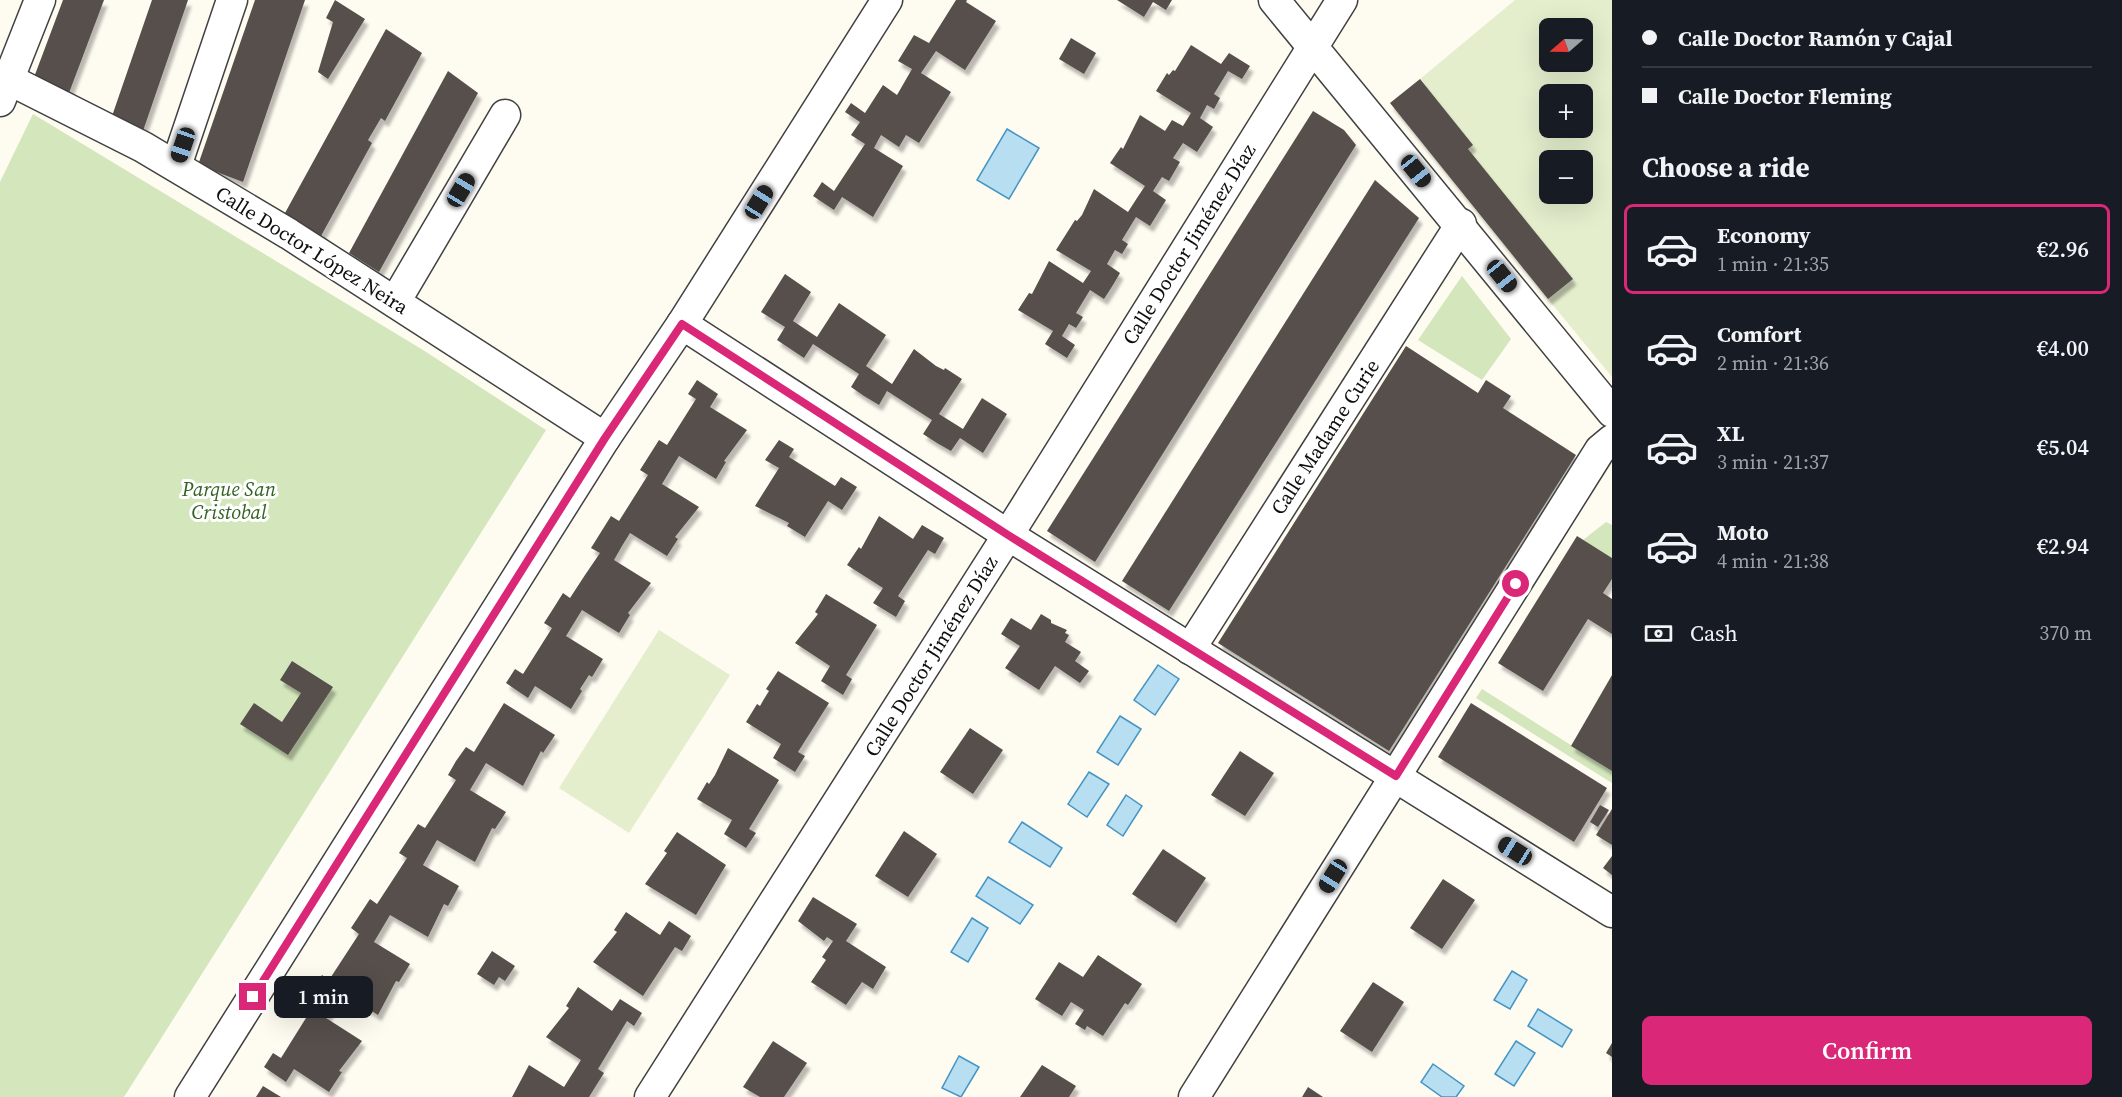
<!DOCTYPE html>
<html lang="en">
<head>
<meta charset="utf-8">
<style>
  body { margin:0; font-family:"Source Serif 4",serif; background:#242831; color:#f1f3f6; height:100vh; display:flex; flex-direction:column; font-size:22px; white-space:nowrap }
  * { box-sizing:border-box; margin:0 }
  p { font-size:20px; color:#9ea1a6 }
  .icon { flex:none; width:33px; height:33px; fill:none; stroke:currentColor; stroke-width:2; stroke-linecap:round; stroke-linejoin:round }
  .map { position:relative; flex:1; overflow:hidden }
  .side { display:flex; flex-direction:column; background:#171b24; width:510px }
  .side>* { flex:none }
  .hud { display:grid; align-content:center; height:132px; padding:0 30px; background:#171b24 }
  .needle { width:39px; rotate:250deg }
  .controls { position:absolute; left:1539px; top:18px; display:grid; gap:12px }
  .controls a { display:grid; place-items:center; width:54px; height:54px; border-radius:9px; background:#171b24; box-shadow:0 6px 24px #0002; font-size:30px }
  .end { position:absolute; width:27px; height:27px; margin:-14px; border:8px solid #db2777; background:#fff; box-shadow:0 0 0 3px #fff }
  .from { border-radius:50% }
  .bubble { position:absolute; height:42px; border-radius:9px; background:#171b24; box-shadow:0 6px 24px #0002; font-size:20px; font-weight:600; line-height:42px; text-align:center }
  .car { position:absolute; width:18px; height:36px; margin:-18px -9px; border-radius:8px; box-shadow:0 0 4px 2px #0007; background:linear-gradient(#222 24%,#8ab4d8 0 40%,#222 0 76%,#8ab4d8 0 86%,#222 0) }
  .hud b { display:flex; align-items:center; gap:21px; height:57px; font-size:22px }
  .hud b+b { border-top:2px solid #363941 }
  .hud i { width:15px; height:15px; background:#f1f3f6 }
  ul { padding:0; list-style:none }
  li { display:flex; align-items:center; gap:18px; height:90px; margin:0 12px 9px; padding:0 18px; border:3px solid transparent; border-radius:9px }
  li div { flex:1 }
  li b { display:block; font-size:22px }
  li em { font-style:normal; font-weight:600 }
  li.active { border-color:#db2777 }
  li>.icon { width:54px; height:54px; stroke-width:1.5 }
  h2 { padding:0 30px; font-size:27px; line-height:72px }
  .pay { display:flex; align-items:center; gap:15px; height:66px; padding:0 30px; font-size:22px }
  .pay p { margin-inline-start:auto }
  .action { display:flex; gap:12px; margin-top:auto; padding:12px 30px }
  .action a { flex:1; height:69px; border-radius:9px; background:#db2777; color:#fff; font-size:24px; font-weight:600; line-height:69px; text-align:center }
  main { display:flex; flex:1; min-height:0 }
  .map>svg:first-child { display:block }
  .green { fill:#d3e6bc }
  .pitch { fill:#e4eecd; fill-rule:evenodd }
  .water { fill:#b8def2; stroke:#4495c4; stroke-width:1.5 }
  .building { fill:#564f4b; filter:url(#shadow) }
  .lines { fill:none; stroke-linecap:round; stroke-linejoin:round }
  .minor-casing { stroke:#414141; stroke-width:33 }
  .minor { stroke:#fff; stroke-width:30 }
  .route { stroke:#db2777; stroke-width:8 }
  .labels { text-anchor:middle; stroke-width:6; stroke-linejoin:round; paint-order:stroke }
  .street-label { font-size:20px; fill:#0e0e0e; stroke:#fff }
  .park-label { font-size:20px; font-style:italic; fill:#326123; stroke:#fff }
</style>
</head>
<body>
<main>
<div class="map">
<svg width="1612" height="1097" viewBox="0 0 1612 1097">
  <defs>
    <filter id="shadow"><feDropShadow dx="3.5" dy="6" stdDeviation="1.5" flood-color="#0004"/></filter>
  </defs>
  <rect width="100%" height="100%" fill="#fefbf0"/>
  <g class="green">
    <polygon points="33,114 423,350 546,430 124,1097 0,1097 0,182"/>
    <polygon points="1462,276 1511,339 1482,380 1418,340"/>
    <polygon points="1606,522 1612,525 1612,558 1583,540"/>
    <polygon points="1482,689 1612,771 1612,783 1476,698"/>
  </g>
  <g class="pitch">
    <path d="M1515 0H1612V377L1548 299 1420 79ZM1550 28H1582V62H1550ZM1550 94H1582V128H1550ZM1550 160H1582V194H1550Z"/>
    <polygon points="659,630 730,675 629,833 559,788"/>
  </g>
  <g class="water">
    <polygon points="1007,129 1039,148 1009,199 977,180"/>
    <polygon points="1158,665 1179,679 1155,715 1134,700"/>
    <polygon points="1120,716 1141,729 1118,765 1097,752"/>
    <polygon points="1089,772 1109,784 1087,817 1068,804"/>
    <polygon points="1126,795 1142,806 1123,836 1107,825"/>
    <polygon points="1022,822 1062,848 1050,867 1009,842"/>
    <polygon points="988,877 1033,905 1020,924 976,896"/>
    <polygon points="972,918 988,928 968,962 951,952"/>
    <polygon points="1512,971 1527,980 1510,1009 1494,1000"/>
    <polygon points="1538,1009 1572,1030 1562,1047 1528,1026"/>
    <polygon points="1516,1041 1535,1053 1514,1086 1495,1074"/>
    <polygon points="959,1056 979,1067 961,1097 942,1088"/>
    <polygon points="1433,1064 1464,1086 1456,1097 1442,1097 1421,1082"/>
  </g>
  <g class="building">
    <polygon points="63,0 104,0 69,93 33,80"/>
    <polygon points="152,0 188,0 143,131 111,119"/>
    <polygon points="255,0 305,0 243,182 198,165"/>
    <polygon points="335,0 365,19 328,79 318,72 333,22 326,18"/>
    <polygon points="956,0 967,0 966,2 996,21 965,70 936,51 921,73 951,92 919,143 906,135 899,147 881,135 874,148 903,166 873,217 842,197 834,210 813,196 822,182 834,191 865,144 851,135 860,122 845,112 851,103 865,113 883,85 897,95 912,69 898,61 914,35 929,43"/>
    <polygon points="1117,0 1172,0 1166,10 1153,2 1144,17"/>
    <polygon points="386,29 422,53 385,121 381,118 368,140 372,143 321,236 285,213"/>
    <polygon points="1071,38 1096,53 1084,74 1059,59"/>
    <polygon points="1191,45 1221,64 1229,53 1250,66 1242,79 1228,71 1214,94 1220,98 1214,109 1207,105 1200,118 1213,127 1197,152 1183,143 1173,158 1180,162 1169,181 1162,177 1153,191 1166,200 1150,226 1136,217 1122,240 1128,244 1122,254 1115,250 1107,264 1120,273 1113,285 1104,299 1090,290 1076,313 1083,317 1076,328 1069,324 1062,336 1075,345 1067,358 1045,344 1053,331 1018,310 1029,293 1032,294 1049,261 1083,283 1091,271 1056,250 1075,220 1077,221 1082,215 1094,189 1128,212 1137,198 1145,186 1110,163 1121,147 1123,149 1140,115 1165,131 1172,120 1183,126 1191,113 1156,91 1167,73 1169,75 1173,70 1175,71"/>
    <polygon points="448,71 478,93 379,272 349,253"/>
    <polygon points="1420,79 1473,145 1468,149 1573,279 1548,299 1390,103"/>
    <polygon points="1313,111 1344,130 1356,145 1095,562 1047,531"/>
    <polygon points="1375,180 1419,218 1169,611 1122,581"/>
    <polygon points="785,274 811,292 793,321 817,337 839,303 886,335 866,366 892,384 914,349 936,366 944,370 945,368 962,379 939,414 963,429 982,398 1007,414 983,453 960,438 951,451 937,443 923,434 932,420 887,391 879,405 864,396 851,387 859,374 813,344 804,358 777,340 785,327 761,312"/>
    <polygon points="1406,346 1478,393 1486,380 1511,396 1503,408 1576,455 1389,751 1218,643"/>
    <polygon points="697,380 718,394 710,407 747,430 724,461 726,462 716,479 679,456 671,469 662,484 699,507 675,537 678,539 667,556 630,533 622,546 614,560 651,583 628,613 630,615 619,633 582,610 566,636 603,659 592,677 589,675 580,689 582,691 571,709 535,686 528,698 506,683 515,669 523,674 552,628 544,623 553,609 563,593 570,598 585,575 600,553 591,548 611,516 619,521 648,475 640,470 659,440 667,445 696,399 688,394"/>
    <polygon points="779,440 794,449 789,457 835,486 841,477 857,487 842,510 828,501 805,537 787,526 789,523 755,506 779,468 765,460"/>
    <polygon points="879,516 913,539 922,525 944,538 935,554 928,550 898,596 905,601 896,617 873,603 883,588 847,565 859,547 861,549"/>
    <polygon points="1577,536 1612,558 1612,579 1603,593 1612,599 1612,634 1588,619 1543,691 1498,663"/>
    <polygon points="826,594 877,625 846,675 852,679 843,695 821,681 830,666 795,643 818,614 815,612"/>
    <polygon points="1041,614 1051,620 1051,623 1067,630 1065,633 1069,635 1065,642 1081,652 1075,661 1089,671 1080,683 1055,666 1039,690 1005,668 1020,646 1001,634 1011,618 1031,630"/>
    <polygon points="292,661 333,687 288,755 240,724 254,703 282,722 301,693 280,680"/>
    <polygon points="778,671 829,703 798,752 805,756 795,772 773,758 781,744 746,722 757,704 760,706 764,699 769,691 766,689"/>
    <polygon points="1612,675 1612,771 1571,746"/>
    <polygon points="504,703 555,735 543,753 541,751 523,786 486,763 470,790 506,812 495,829 492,828 475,862 437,840 423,865 459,886 448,906 444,904 428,937 390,915 374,942 410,964 399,982 396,981 378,1015 342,992 326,1018 362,1041 339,1071 342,1072 329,1092 294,1069 286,1082 264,1067 273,1053 281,1058 311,1010 303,1005 322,975 329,980 359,934 351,928 370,899 377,904 407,858 399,853 418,824 425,828 456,780 448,775 456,761 466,747 474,752"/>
    <polygon points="1471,703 1607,788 1574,842 1438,757"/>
    <polygon points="970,728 1003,750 973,794 940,772"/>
    <polygon points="728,748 779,780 749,829 756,833 746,848 724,834 732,820 697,799 707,782 709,784 715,775"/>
    <polygon points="1240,751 1274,773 1245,816 1211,795"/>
    <polygon points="1600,805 1609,810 1598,827 1590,822"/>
    <polygon points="1612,809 1612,845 1596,835"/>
    <polygon points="904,831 937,854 908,897 875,876"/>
    <polygon points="677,832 726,865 696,915 645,884 667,853 664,851"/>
    <polygon points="1163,849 1206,878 1176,923 1132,894"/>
    <polygon points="1612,856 1612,875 1603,868"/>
    <polygon points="1443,879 1475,900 1442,949 1410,928"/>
    <polygon points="813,897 857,924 846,941 886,967 873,989 862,982 846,1005 811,982 826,960 822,957 833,941 827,937 824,941 798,921"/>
    <polygon points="626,912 660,935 669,921 691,936 682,951 675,947 643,996 593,962 617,932 614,930"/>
    <polygon points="492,951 515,966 505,981 499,977 494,985 477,974"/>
    <polygon points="1098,955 1142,984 1128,1005 1125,1003 1103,1036 1087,1026 1085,1030 1075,1024 1084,1010 1071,1002 1062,1016 1035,999 1059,962 1083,977"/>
    <polygon points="1373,982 1404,1002 1372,1052 1340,1031"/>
    <polygon points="578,987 612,1011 620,999 642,1013 634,1026 627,1021 598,1069 604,1073 589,1097 512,1097 529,1065 564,1087 581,1060 546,1037 569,1008 566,1006"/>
    <polygon points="773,1041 807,1063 784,1097 760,1097 743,1087"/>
    <polygon points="1612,1043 1612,1057 1606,1053"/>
    <polygon points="1042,1065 1076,1086 1069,1097 1020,1097"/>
    <polygon points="263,1086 281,1097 256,1097"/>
    <polygon points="1308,1087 1323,1097 1302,1097"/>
  </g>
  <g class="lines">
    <g class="minor-casing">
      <g id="minor">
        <polyline points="1274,0 1612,412"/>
        <polyline points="8,79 143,147 289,234 605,438"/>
        <polyline points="0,101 40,0"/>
        <polyline points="176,166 232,0"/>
        <polyline points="395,302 505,115"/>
        <polyline points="682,324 1008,535 1612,912"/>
        <polyline points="1190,649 1461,224"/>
        <polyline points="190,1097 605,438 682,324 887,0"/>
        <polyline points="650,1097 1008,535 1342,0"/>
        <polyline points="1194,1097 1600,450 1612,440"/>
      </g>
    </g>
    <use href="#minor" class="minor"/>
  </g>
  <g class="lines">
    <polyline class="route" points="253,997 605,438 682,324 1008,535 1396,776 1516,584"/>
  </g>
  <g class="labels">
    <g class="street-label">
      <text transform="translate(1189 244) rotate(-58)" y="7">Calle Doctor Jiménez Díaz</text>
      <text transform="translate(312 250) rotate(32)" y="7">Calle Doctor López Neira</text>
      <text transform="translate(1325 437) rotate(-57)" y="7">Calle Madame Curie</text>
      <text transform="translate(931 656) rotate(-58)" y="7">Calle Doctor Jiménez Díaz</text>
    </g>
    <g class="park-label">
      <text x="229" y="496">Parque San<tspan x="229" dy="23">Cristobal</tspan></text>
    </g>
  </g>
</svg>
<div class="controls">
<a><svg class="needle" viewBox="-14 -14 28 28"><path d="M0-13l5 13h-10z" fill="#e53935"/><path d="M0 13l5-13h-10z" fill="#9ea1a6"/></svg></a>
<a>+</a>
<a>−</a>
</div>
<i class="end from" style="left:1516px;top:584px"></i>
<i class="end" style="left:253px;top:997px"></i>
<div class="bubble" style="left:274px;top:976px;width:99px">1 min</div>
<i class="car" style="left:183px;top:145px;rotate:199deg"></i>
<i class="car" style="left:1416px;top:171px;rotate:141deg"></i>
<i class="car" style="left:461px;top:190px;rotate:31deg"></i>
<i class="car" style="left:759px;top:202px;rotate:32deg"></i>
<i class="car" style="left:1502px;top:276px;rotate:141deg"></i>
<i class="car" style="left:1515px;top:851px;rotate:302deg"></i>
<i class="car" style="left:1333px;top:876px;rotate:212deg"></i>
</div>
<section class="side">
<div class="hud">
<b><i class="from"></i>Calle Doctor Ramón y Cajal</b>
<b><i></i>Calle Doctor Fleming</b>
</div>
<h2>Choose a ride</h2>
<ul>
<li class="active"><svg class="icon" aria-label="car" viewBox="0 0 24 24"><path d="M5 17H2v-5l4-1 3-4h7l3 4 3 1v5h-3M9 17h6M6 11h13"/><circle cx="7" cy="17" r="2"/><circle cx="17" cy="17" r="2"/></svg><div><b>Economy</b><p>1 min · 21:35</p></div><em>€2.96</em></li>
<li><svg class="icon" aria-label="car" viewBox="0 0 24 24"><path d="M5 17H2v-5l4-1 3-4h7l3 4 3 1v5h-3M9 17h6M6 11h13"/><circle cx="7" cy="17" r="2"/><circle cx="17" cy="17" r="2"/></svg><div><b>Comfort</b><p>2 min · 21:36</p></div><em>€4.00</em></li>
<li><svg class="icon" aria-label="car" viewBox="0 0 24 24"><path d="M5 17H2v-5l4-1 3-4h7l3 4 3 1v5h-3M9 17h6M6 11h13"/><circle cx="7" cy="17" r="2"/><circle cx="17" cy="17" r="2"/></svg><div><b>XL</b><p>3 min · 21:37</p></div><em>€5.04</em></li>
<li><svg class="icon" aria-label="car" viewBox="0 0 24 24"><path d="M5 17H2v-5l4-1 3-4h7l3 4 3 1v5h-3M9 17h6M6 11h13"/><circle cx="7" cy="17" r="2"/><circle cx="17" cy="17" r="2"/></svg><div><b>Moto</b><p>4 min · 21:38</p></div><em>€2.94</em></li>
</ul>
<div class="pay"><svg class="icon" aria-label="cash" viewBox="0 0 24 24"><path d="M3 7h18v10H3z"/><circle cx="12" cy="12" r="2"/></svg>Cash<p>370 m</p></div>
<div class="action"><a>Confirm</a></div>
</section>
</main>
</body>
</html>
